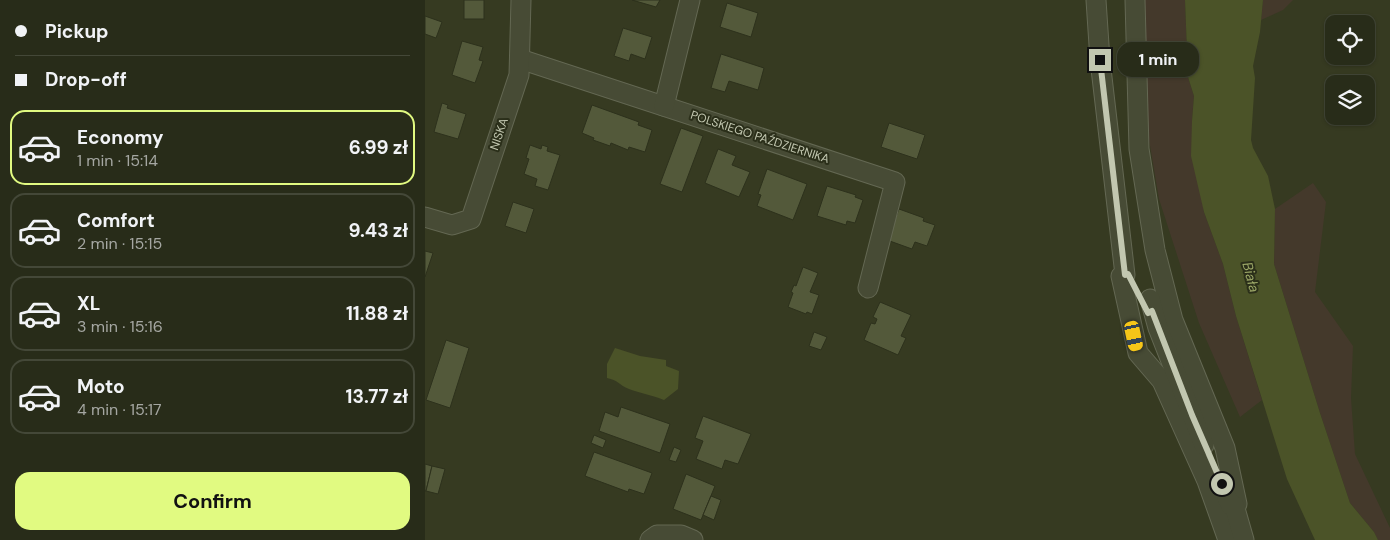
<!DOCTYPE html>
<html lang="en">
<head>
<meta charset="utf-8">
<style>
  body { margin:0; font-family:"DM Sans",sans-serif; background:#303422; color:#f1f3f6; height:100vh; display:flex; flex-direction:column; font-size:19px; white-space:nowrap }
  * { box-sizing:border-box; margin:0 }
  p { font-size:16px; color:#a5a7a2 }
  .icon { flex:none; width:28px; height:28px; fill:none; stroke:currentColor; stroke-width:2; stroke-linecap:round; stroke-linejoin:round }
  .map { position:relative; flex:1; overflow:hidden }
  .sheet { display:flex; flex-direction:column; background:#282c19; width:425px }
  .sheet>* { flex:none }
  .guide { display:grid; align-content:center; height:110px; padding:0 15px; background:#282c19 }
  .tools { position:absolute; left:900px; top:15px; display:grid; gap:10px }
  .tools a { display:grid; place-items:center; width:50px; height:50px; border-radius:10px; background:#282c19; box-shadow:0 1px 4px #0004,0 0 0 1px #444838; font-size:25px }
  .end { position:absolute; width:22px; height:22px; margin:-11px; border:6px solid #c2c7b0; background:#111; box-shadow:0 0 0 2px #111 }
  .from { border-radius:50% }
  .bubble { position:absolute; height:35px; border-radius:15px; background:#282c19; box-shadow:0 1px 4px #0004,0 0 0 1px #444838; font-size:16px; font-weight:700; line-height:35px; text-align:center }
  .car { position:absolute; width:15px; height:30px; margin:-15px -8px; border-radius:6px; box-shadow:0 0 4px 1px #0007; background:linear-gradient(#f5c518 24%,#345 0 40%,#f5c518 0 76%,#345 0 86%,#f5c518 0) }
  .guide b { display:flex; align-items:center; gap:18px; height:48px; font-size:19px }
  .guide b+b { border-top:1px solid #444838 }
  .guide i { width:12px; height:12px; background:#f1f3f6 }
  ul { padding:0; list-style:none }
  li { display:flex; align-items:center; gap:15px; height:75px; margin:0 10px 8px; padding:0 5px; border:2px solid #444838; border-radius:15px }
  li div { flex:1 }
  li b { display:block; font-size:19px }
  li em { font-style:normal; font-weight:700 }
  li.selected { border-color:#e1fa81 }
  li>.icon { width:45px; height:45px; stroke-width:1.5 }
  .cta { display:flex; gap:10px; margin-top:auto; padding:10px 15px }
  .cta a { flex:1; height:58px; border-radius:15px; background:#e1fa81; color:#111; font-size:20px; font-weight:700; line-height:58px; text-align:center }
  main { display:flex; flex:1; min-height:0 }
  .map>svg:first-child { display:block }
  .green { fill:#44392b }
  .water { fill:#4b5328 }
  .building { fill:#53593a; stroke:#2d311c }
  .lines { fill:none; stroke-linecap:round; stroke-linejoin:round }
  .minor-casing { stroke:#646853; stroke-width:21 }
  .minor { stroke:#474b35; stroke-width:19 }
  .route { stroke:#c2c7b0; stroke-width:6 }
  .labels { text-anchor:middle; stroke-width:4; stroke-linejoin:round; paint-order:stroke }
  .street-label { font-size:12px; fill:#c2c7b0; stroke:#2b2f1a }
  .water-label { font-size:14px; font-style:italic; fill:#9ca767; stroke:#2b2f1a }
</style>
</head>
<body>
<main>
<section class="sheet">
<div class="guide">
<b><i class="from"></i>Pickup</b>
<b><i></i>Drop-off</b>
</div>
<ul>
<li class="selected"><svg class="icon" aria-label="car" viewBox="0 0 24 24"><path d="M5 17H2v-5l4-1 3-4h7l3 4 3 1v5h-3M9 17h6M6 11h13"/><circle cx="7" cy="17" r="2"/><circle cx="17" cy="17" r="2"/></svg><div><b>Economy</b><p>1 min · 15:14</p></div><em>6.99 zł</em></li>
<li><svg class="icon" aria-label="car" viewBox="0 0 24 24"><path d="M5 17H2v-5l4-1 3-4h7l3 4 3 1v5h-3M9 17h6M6 11h13"/><circle cx="7" cy="17" r="2"/><circle cx="17" cy="17" r="2"/></svg><div><b>Comfort</b><p>2 min · 15:15</p></div><em>9.43 zł</em></li>
<li><svg class="icon" aria-label="car" viewBox="0 0 24 24"><path d="M5 17H2v-5l4-1 3-4h7l3 4 3 1v5h-3M9 17h6M6 11h13"/><circle cx="7" cy="17" r="2"/><circle cx="17" cy="17" r="2"/></svg><div><b>XL</b><p>3 min · 15:16</p></div><em>11.88 zł</em></li>
<li><svg class="icon" aria-label="car" viewBox="0 0 24 24"><path d="M5 17H2v-5l4-1 3-4h7l3 4 3 1v5h-3M9 17h6M6 11h13"/><circle cx="7" cy="17" r="2"/><circle cx="17" cy="17" r="2"/></svg><div><b>Moto</b><p>4 min · 15:17</p></div><em>13.77 zł</em></li>
</ul>
<div class="cta"><a>Confirm</a></div>
</section>
<div class="map">
<svg width="965" height="540" viewBox="0 0 965 540">
  <rect width="100%" height="100%" fill="#363a21"/>
  <g class="green">
    <polygon points="715,0 760,0 763,77 769,96 767,121 779,212 798,264 811,316 837,400 815,417 774,323 734,199 720,116"/>
    <polygon points="838,0 868,0 858,10 836,20"/>
    <polygon points="888,183 901,202 890,292 928,346 926,398 930,454 965,528 965,540 953,540 949,532 925,503 895,413 849,264 850,209"/>
  </g>
  <g class="water">
    <polygon points="760,0 838,0 835,32 828,66 830,78 826,140 828,148 843,176 850,209 849,264 895,413 925,503 949,532 953,540 890,540 862,479 811,316 798,264 779,212 766,156 767,121 769,96 763,77"/>
    <path d="M190 348 215 356 241 360V366L254 371 253 389 239 400C227 395 215 393 204 389 194 385 193 380 182 378V364Z"/>
  </g>
  <g class="building">
    <rect x="39" y="0" width="20" height="19"/>
    <polygon points="207,0 235,0 231,7"/>
    <polygon points="302,3 333,13 326,37 295,27"/>
    <polygon points="0,16 17,22 11,38 0,34"/>
    <polygon points="198,28 227,37 220,59 206,54 204,61 189,56"/>
    <polygon points="37,41 58,47 54,60 58,61 50,83 27,75"/>
    <polygon points="296,54 339,68 333,90 304,81 300,92 286,88"/>
    <polygon points="17,103 23,105 22,108 41,114 33,139 9,132"/>
    <polygon points="167,105 214,122 213,125 227,130 220,152 204,147 203,150 186,143 185,146 168,140 169,138 157,133"/>
    <polygon points="464,123 500,135 492,159 456,147"/>
    <polygon points="256,128 278,136 257,192 235,184"/>
    <polygon points="105,145 116,149 117,145 123,147 122,151 135,155 123,190 110,186 112,179 99,174 104,159 101,158"/>
    <polygon points="293,149 311,156 307,165 325,172 314,197 280,183"/>
    <polygon points="342,169 382,184 368,220 332,206 336,195 333,194"/>
    <polygon points="402,186 431,195 430,197 438,200 430,223 422,221 421,225 392,216"/>
    <polygon points="88,202 109,209 101,233 80,226"/>
    <polygon points="474,209 499,218 498,221 510,225 502,246 490,242 487,249 462,240"/>
    <polygon points="0,251 8,253 0,277"/>
    <polygon points="378,267 393,273 385,292 394,295 387,314 382,312 381,314 363,307 368,293 366,292 369,285 371,286"/>
    <polygon points="455,302 486,315 476,336 481,338 473,355 439,340 446,323 450,324 452,319 448,317"/>
    <polygon points="389,332 402,337 396,350 384,346"/>
    <polygon points="21,340 44,348 25,408 1,400"/>
    <polygon points="196,407 245,424 235,453 174,431 180,412 193,417"/>
    <polygon points="278,416 326,434 313,464 300,460 297,469 271,459 278,441 270,438"/>
    <polygon points="169,435 181,440 178,448 166,443"/>
    <polygon points="249,447 256,450 251,462 244,460"/>
    <polygon points="169,452 227,473 219,494 204,489 203,492 160,476"/>
    <polygon points="0,464 7,466 1,491 0,491"/>
    <polygon points="7,466 20,469 13,494 1,491"/>
    <polygon points="261,474 290,486 276,520 248,509"/>
    <polygon points="286,496 296,500 289,520 278,515"/>
  </g>
  <g class="lines">
    <g class="minor-casing">
      <g id="minor">
        <polyline points="671,0 675,60 700,275 696,276 713,353 737,381 782,481 803,540"/>
        <polyline points="710,0 714,149 730,250 748,320 800,448 812,504 809,505"/>
        <polyline points="95,59 470,182 443,288"/>
        <polyline points="239,106 265,0"/>
        <polyline points="0,217 27,225 46,219 94,75 96,0"/>
        <polyline points="725,299 733,328 779,445"/>
        <polyline points="802,498 806,506 809,505 819,540"/>
        <polyline points="225,540 232,535 256,535 268,540"/>
      </g>
    </g>
    <use href="#minor" class="minor"/>
  </g>
  <g class="lines">
    <polyline class="route" points="675,60 700,275 703,274 723,313 727,311 767,415 797,484"/>
  </g>
  <g class="labels">
    <g class="street-label">
      <text transform="translate(74 134) rotate(-71)" y="4">NISKA</text>
      <text transform="translate(335 137) rotate(18)" y="4">POLSKIEGO PAŹDZIERNIKA</text>
    </g>
    <g class="water-label">
      <text transform="translate(826 277) rotate(75)" y="5">Biała</text>
    </g>
  </g>
</svg>
<div class="tools">
<a><svg class="icon" aria-label="locate" viewBox="0 0 24 24"><circle cx="12" cy="12" r="6"/><path d="M12 2v4M12 18v4M2 12h4M18 12h4"/></svg></a>
<a><svg class="icon" aria-label="layers" viewBox="0 0 24 24"><path d="M12 4l9 5-9 5-9-5zM3 14l9 5 9-5"/></svg></a>
</div>
<i class="end from" style="left:797px;top:484px"></i>
<i class="end" style="left:675px;top:60px"></i>
<div class="bubble" style="left:692px;top:42px;width:82px">1 min</div>
<i class="car" style="left:709px;top:336px;rotate:168deg"></i>
</div>
</main>
</body>
</html>
